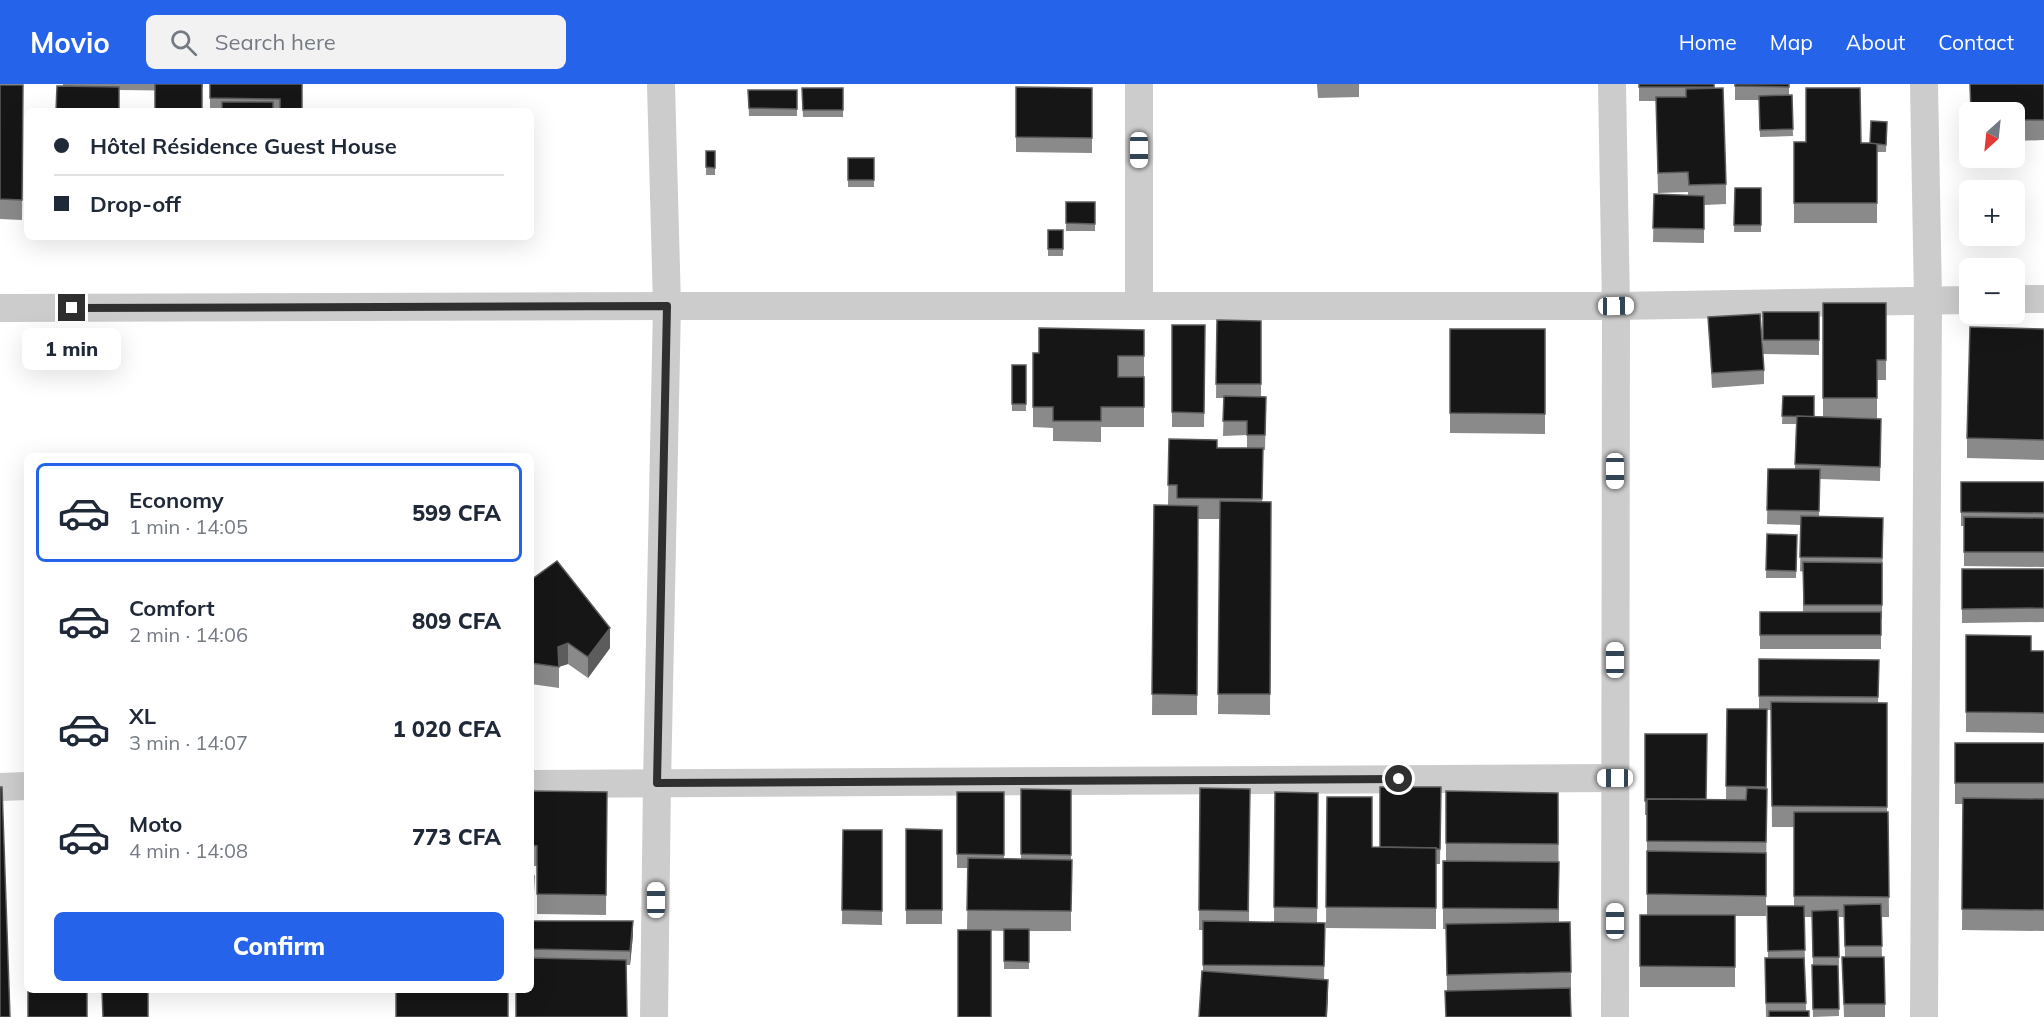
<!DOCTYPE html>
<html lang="en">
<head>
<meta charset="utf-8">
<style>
  body { margin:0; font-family:Mulish,sans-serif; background:#f2f2f3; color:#1f2937; height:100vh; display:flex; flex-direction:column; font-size:22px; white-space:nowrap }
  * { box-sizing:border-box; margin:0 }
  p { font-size:20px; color:#747a83 }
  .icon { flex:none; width:33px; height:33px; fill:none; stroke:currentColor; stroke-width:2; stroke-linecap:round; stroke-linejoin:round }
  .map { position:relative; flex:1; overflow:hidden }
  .drawer { position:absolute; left:24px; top:369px; width:510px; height:540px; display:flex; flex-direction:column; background:#fff; border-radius:9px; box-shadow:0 6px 24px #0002 }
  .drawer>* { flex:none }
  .hud { position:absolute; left:24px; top:24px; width:510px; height:132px; border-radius:9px; box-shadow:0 6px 24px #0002; display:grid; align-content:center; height:132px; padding:0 30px; background:#fff }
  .needle { width:39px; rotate:207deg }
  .fabs { position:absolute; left:1959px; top:18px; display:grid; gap:12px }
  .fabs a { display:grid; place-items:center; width:66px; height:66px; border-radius:9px; background:#fff; box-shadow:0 6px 24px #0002; font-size:30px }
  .end { position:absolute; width:27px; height:27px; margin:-14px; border:8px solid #2f2f2f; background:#fff; box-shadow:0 0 0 3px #fff }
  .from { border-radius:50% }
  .bubble { position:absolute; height:42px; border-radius:9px; background:#fff; box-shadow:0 6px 24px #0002; font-size:20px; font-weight:800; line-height:42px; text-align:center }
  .car { position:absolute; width:18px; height:36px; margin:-18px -9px; border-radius:8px; box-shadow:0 0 4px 2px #0007; background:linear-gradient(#fff 24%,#345 0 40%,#fff 0 76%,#345 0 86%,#fff 0) }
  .hud b { display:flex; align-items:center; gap:21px; height:57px; font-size:22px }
  .hud b+b { border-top:2px solid #e0e1e3 }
  .hud i { width:15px; height:15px; background:#1f2937 }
  ul { padding:10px 0 0; list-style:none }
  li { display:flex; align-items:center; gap:18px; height:99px; margin:0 12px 9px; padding:0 18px; border:3px solid transparent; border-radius:9px }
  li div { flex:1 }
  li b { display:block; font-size:22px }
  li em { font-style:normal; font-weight:800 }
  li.current { border-color:#2563eb }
  li>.icon { width:54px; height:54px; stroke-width:1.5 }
  .action { display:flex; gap:12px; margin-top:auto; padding:12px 30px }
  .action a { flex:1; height:69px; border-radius:9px; background:#2563eb; color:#fff; font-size:24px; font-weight:800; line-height:69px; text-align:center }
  header { display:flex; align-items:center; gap:36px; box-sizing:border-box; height:84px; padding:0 30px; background:#2563eb; color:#fff }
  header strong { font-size:28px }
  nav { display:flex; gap:33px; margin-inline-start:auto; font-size:21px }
  .search { width:420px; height:54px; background:#f2f2f3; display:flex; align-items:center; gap:15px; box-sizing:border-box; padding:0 21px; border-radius:9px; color:#747a83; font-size:22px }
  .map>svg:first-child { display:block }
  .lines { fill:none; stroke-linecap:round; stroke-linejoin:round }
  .street { stroke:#ccc; stroke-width:28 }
  .wall { fill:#8a8a8a }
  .shaded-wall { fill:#5c5c5c }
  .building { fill:#161616; stroke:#5c5c5c; stroke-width:1.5 }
  .route { stroke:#2f2f2f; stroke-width:8 }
</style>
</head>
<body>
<header>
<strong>Movio</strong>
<div class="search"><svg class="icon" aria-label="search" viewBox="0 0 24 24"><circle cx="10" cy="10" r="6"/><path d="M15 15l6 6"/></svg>Search here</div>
<nav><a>Home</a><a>Map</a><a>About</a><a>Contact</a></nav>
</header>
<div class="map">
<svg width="2044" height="933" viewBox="0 0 2044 933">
  <rect width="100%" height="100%" fill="#fff"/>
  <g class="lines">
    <g class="street">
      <polyline points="1612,0 1616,222 1615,933"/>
      <polyline points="2014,215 2044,215"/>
      <polyline points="1139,221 1139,0"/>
      <polyline points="0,224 667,222 1616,222 1970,216"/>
      <polyline points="531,700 1615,694"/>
      <polyline points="0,703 27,702"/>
      <polyline points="654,933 657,699 667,222 661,0"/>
      <polyline points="1924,933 1928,216 1924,0"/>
    </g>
  </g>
  <g class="wall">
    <polygon points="63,0 203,0 202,7 119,6 63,2"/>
    <rect x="210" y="0" width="92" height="27"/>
    <polygon points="1317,0 1359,0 1359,13 1318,14"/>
    <polygon points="1639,0 1714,0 1726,100 1726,120 1704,121 1704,159 1653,158 1654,110 1688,111 1688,108 1658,109 1656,17 1639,17"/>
    <polygon points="1735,0 1789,0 1789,11 1792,11 1793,52 1760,53 1759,16 1735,16"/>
    <polygon points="2044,0 2044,56 2014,57 2014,28"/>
    <polygon points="0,1 23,1 22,136 0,135"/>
    <polygon points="1016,3 1092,4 1092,69 1016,68"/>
    <polygon points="802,4 843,4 843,33 803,33"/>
    <polygon points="748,6 797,6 797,32 749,32"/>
    <polygon points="1887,38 1886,68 1877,68 1877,139 1794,139 1794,58 1870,59"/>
    <rect x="706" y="67" width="9" height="24"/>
    <rect x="848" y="74" width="26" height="29"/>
    <polygon points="1735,104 1761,104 1761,148 1734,148"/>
    <rect x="1066" y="118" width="29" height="29"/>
    <rect x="1048" y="146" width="15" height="26"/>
    <polygon points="1823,219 1886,219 1886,296 1877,296 1877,335 1881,349 1880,397 1820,395 1819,432 1883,434 1882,535 1881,535 1881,565 1760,565 1760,528 1803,528 1803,488 1800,487 1801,441 1767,440 1768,385 1795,385 1796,340 1782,340 1783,312 1814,333 1823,333"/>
    <polygon points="1763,228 1819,228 1819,271 1763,270"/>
    <polygon points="1708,233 1764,286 1764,300 1712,304"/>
    <polygon points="1217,236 1261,237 1261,312 1266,313 1265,366 1263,366 1262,418 1271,418 1270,631 1218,630 1220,435 1198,435 1197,631 1152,631 1154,421 1168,421 1169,355 1217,364 1247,364 1247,351 1223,352 1224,314 1216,314"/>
    <polygon points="1172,241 1205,241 1204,343 1172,343"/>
    <polygon points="1450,245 1545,245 1545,350 1450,349"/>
    <polygon points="2044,245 2044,376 1967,374 1967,354"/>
    <polygon points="1144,246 1144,343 1101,343 1101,358 1053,357 1053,344 1033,343 1033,269 1039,269"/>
    <rect x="1012" y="281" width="14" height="46"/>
    <polygon points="1961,398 2044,398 2044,483 1964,482 1964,442 1961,442"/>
    <polygon points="1767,450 1797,451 1796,494 1766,494"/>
    <polygon points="1962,485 2044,485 2044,538 1962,539"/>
    <polygon points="531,496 610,564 588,594 568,580 559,583 559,604 531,600"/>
    <polygon points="1966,551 2031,567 2044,567 2044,649 1966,648"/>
    <polygon points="1759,575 1879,576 1878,619 1887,619 1887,728 1888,728 1889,833 1881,833 1882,873 1885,920 1885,933 1844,933 1842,873 1845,873 1844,833 1838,833 1839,880 1813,881 1812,833 1804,833 1806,927 1809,933 1766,933 1765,874 1768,874 1767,822 1794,822 1794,743 1772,743 1771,626 1767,626 1766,832 1735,832 1735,903 1640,903 1640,831 1647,831 1647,731 1645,731 1645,650 1706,715 1726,715 1727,625 1759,625"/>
    <polygon points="1955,659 2044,659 2044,847 1962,846 1963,720 1955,720"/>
    <polygon points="1441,703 1440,780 1436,780 1436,845 1326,844 1327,713 1372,763 1380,763"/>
    <polygon points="1200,704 1250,705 1249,838 1274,838 1275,708 1318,709 1317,839 1325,839 1324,896 1328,916 1203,887 1203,846 1199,846"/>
    <polygon points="1021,705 1071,706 1071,847 1029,847 1029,885 1004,885 1004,847 967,846 968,784 957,784 957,708 1004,708 1004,775 1021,775"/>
    <polygon points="531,707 607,708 606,831 537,830 537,782 531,782"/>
    <polygon points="1446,707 1558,709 1559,838 1571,888 1571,909 1447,907 1446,845 1443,845 1443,777 1446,777"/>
    <polygon points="906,745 942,746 942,840 906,840"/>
    <polygon points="843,746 882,746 882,841 842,840"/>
    <polygon points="531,792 532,837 633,851 630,881 626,881 531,906"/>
    <polygon points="25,851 27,851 27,888 25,865"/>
    <polygon points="1812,881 1838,881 1839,932 1813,933"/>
  </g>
  <g class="shaded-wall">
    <polygon points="610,544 610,564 588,594 588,573"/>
    <polygon points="568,559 568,580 558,583 558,563"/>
    <polygon points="633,837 633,851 630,881 630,867"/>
    <polygon points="1328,896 1328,916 1327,933 1326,933"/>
  </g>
  <g class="building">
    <rect x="155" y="0" width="47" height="27"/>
    <polygon points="210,0 302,0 302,27 280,27 280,15 210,14"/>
    <rect x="1639" y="0" width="75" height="3"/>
    <polygon points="1735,0 1789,0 1789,3 1735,2"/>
    <polygon points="1970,0 2044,0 2044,36 2014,36 2014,28 1971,28"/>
    <polygon points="0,1 23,1 22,116 0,115"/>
    <polygon points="57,2 119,3 119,27 56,27"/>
    <polygon points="1016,3 1092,4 1092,54 1016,53"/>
    <polygon points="802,4 843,4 843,26 803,26"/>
    <polygon points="1723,4 1726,100 1689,101 1688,88 1658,89 1656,13 1686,13 1686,5"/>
    <polygon points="1806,4 1860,4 1861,59 1877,59 1877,119 1794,119 1794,58 1806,58"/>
    <polygon points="748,6 797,6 797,25 749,24"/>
    <polygon points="1792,11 1793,45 1760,46 1759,12"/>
    <rect x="222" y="18" width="51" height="9"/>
    <polygon points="1871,37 1887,38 1886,61 1870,59"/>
    <polygon points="706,67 715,67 715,84 706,83"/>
    <rect x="848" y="74" width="26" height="22"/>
    <polygon points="1735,104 1761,104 1761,141 1734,141"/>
    <polygon points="1654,110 1704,112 1704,145 1653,144"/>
    <polygon points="1066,118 1095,118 1095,140 1066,139"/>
    <rect x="1048" y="146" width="15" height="19"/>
    <polygon points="1823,219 1886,219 1886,276 1877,276 1877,314 1823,314"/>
    <rect x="1763" y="228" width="56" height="28"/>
    <polygon points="1760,230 1764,286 1712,289 1708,233"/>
    <polygon points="1217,236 1261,237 1261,300 1216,300"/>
    <polygon points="1172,241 1205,241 1204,329 1172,328"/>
    <polygon points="1970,243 2044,245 2044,356 1967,354"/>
    <polygon points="1039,244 1144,246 1144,272 1118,272 1118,293 1144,293 1144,323 1101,323 1101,337 1053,337 1053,323 1033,323 1033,269 1039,269"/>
    <polygon points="1450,245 1545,245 1545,330 1450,329"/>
    <rect x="1012" y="281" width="14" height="39"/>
    <polygon points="1224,312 1266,313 1265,351 1247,351 1247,337 1223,337"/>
    <polygon points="1783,312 1814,312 1814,333 1782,332"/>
    <polygon points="1797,332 1881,335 1880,383 1795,380"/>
    <polygon points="1169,355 1217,356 1217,364 1263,364 1262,415 1177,414 1177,401 1168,401"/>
    <polygon points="1768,385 1820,385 1819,427 1767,426"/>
    <polygon points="1961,398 2044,398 2044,429 1961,428"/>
    <polygon points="1220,417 1271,418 1270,610 1218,610"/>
    <polygon points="1154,421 1198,422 1197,611 1152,610"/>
    <polygon points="1801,432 1883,434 1882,474 1800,473"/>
    <polygon points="1964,433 2044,434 2044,468 1964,468"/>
    <polygon points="1767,450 1797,451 1796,487 1766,486"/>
    <polygon points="557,477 610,544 588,573 568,559 558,563 559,583 531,579 532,534 531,533 531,496"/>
    <polygon points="1803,478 1882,479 1882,521 1804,521"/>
    <polygon points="1962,485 2044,485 2044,524 1962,525"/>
    <rect x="1760" y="528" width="121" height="23"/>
    <polygon points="1966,551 2031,552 2031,567 2044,567 2044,629 1966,628"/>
    <polygon points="1759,575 1879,576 1878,613 1759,612"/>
    <polygon points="1771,618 1887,619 1887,723 1772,722"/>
    <polygon points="1727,625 1767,625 1766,703 1726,702"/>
    <polygon points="1645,650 1707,650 1706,715 1647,715 1647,717 1645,717"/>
    <rect x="1955" y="659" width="89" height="40"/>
    <polygon points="0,703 2,703 10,933 0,933"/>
    <polygon points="1380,703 1441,703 1440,765 1436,765 1436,764 1380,763"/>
    <polygon points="1200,704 1250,705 1248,827 1199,826"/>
    <polygon points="1747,704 1767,705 1766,758 1647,757 1647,715 1746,716"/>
    <polygon points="1021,705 1071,706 1071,771 1021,770"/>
    <polygon points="531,707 607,708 606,811 537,810 537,762 531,761"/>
    <polygon points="1446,707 1558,709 1558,760 1446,759"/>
    <polygon points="957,708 1004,708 1004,771 957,770"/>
    <polygon points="1275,708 1318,709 1317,824 1274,823"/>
    <polygon points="1327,713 1372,713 1372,763 1436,764 1436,824 1326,823"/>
    <polygon points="1963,714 2044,715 2044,826 1962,825"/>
    <polygon points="1794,728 1888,728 1889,813 1794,812"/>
    <polygon points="906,745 942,746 942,826 906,826"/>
    <polygon points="843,746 882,746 882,827 842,826"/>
    <polygon points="1647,767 1766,769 1766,812 1647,810"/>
    <polygon points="968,774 1072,776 1071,827 967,826"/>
    <polygon points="1443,777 1559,778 1558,825 1443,824"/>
    <polygon points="531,792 534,792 532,837 531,837"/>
    <polygon points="1881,820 1882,862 1845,862 1844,821"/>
    <polygon points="1767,822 1804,822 1805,866 1768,867"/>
    <polygon points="1838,826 1839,873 1813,873 1812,827"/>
    <polygon points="1640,831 1735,831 1735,883 1640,882"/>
    <polygon points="531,837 633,837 630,867 531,865"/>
    <polygon points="1203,837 1325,839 1324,882 1203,881"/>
    <polygon points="1570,838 1571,888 1447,891 1446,840"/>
    <polygon points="1004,845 1029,845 1029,878 1004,877"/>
    <rect x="958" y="846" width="33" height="87"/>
    <polygon points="25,851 27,851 27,873"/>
    <polygon points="1842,873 1884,873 1885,920 1844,920"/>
    <polygon points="531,874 626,876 627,933 516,933 516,906 531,906"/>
    <polygon points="1765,874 1804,874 1806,919 1766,919"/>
    <polygon points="1812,881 1838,881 1839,925 1813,925"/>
    <polygon points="1202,887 1328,896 1326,933 1199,933"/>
    <polygon points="1570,904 1571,933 1446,933 1445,907"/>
    <rect x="28" y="906" width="59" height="27"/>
    <polygon points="102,906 148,906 148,933 103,933"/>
    <rect x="396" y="906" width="112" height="27"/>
    <rect x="1769" y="927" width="40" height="6"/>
  </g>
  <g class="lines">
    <polyline class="route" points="72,224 667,222 657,699 1399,695"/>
  </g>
</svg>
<div class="fabs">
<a><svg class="needle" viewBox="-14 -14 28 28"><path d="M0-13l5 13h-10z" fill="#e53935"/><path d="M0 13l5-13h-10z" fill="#747a83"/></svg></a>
<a>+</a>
<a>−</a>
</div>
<i class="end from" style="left:1399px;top:695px"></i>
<i class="end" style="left:72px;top:224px"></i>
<div class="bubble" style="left:22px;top:244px;width:99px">1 min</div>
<i class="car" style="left:1139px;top:66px;rotate:180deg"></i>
<i class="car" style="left:1616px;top:222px;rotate:89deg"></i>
<i class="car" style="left:1615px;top:387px;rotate:180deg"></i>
<i class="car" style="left:1615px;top:576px;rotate:0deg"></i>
<i class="car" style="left:1615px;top:694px;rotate:270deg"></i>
<i class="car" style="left:656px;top:816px;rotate:0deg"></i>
<i class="car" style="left:1615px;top:837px;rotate:0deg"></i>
<div class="hud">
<b><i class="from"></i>Hôtel Résidence Guest House</b>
<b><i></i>Drop-off</b>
</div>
<section class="drawer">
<ul>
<li class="current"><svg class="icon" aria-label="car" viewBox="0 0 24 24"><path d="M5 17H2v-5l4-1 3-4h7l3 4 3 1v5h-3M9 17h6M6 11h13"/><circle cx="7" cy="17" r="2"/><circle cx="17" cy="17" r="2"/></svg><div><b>Economy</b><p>1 min · 14:05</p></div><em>599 CFA</em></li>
<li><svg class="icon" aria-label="car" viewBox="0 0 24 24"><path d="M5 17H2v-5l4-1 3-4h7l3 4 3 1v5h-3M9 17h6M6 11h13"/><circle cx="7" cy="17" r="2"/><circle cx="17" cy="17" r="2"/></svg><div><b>Comfort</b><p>2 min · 14:06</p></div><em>809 CFA</em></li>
<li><svg class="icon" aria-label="car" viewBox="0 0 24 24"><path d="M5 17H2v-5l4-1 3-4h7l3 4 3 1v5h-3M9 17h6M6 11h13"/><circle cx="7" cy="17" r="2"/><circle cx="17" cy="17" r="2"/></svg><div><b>XL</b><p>3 min · 14:07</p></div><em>1 020 CFA</em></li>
<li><svg class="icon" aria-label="car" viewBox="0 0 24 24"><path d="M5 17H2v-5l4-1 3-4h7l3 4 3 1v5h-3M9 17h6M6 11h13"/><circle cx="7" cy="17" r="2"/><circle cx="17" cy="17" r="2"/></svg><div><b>Moto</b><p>4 min · 14:08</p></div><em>773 CFA</em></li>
</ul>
<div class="action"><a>Confirm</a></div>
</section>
</div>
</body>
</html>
